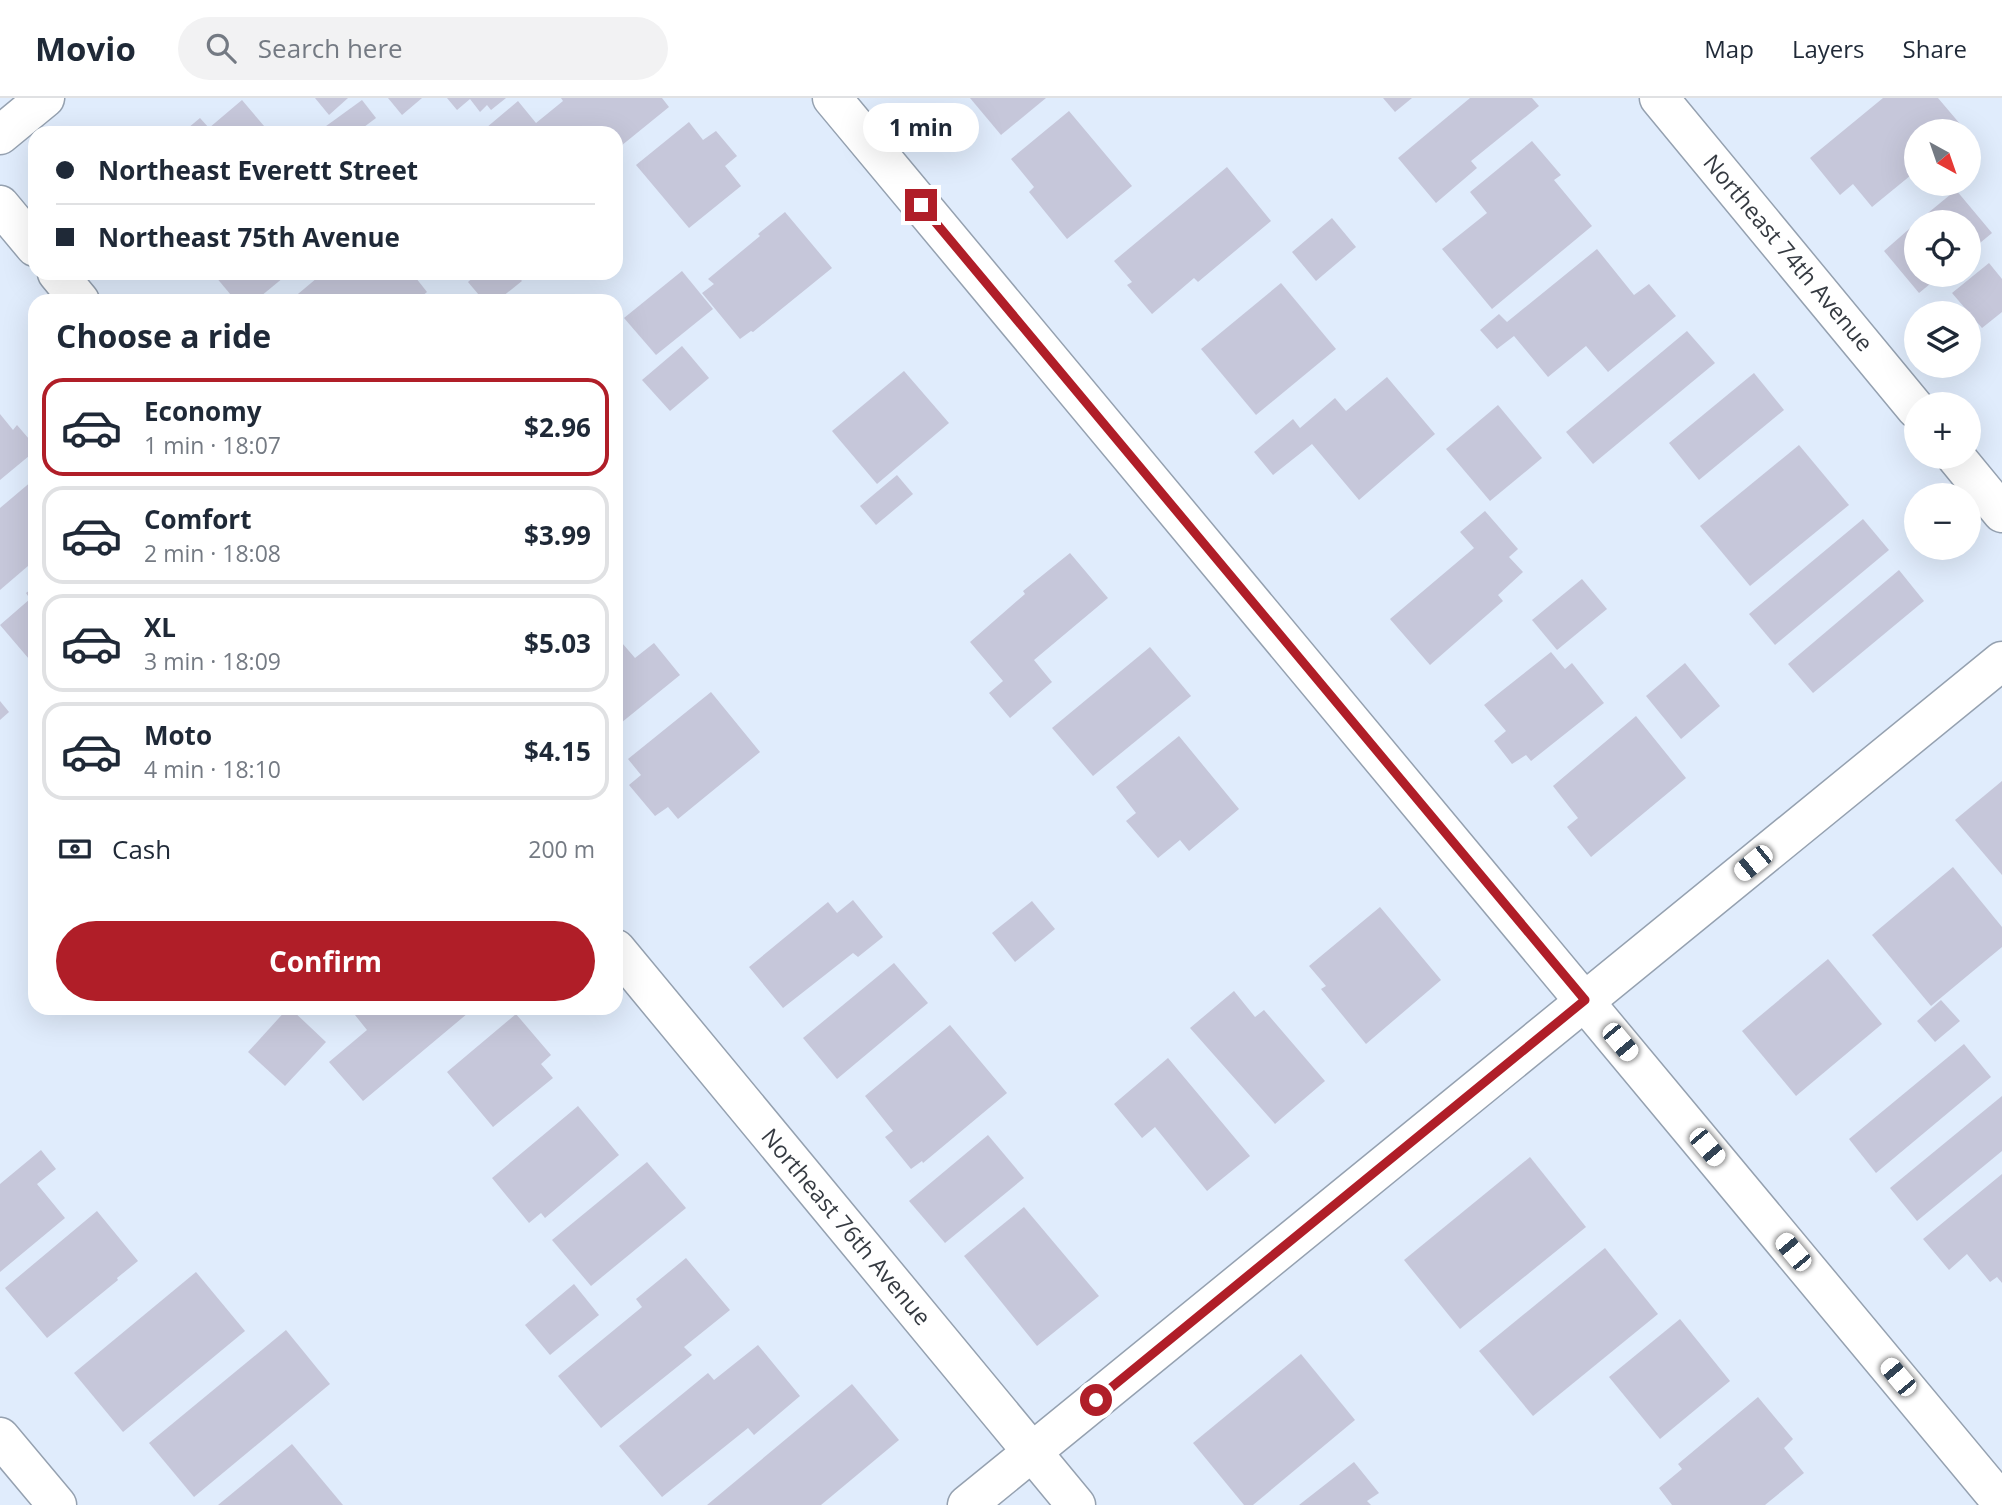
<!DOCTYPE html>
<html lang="en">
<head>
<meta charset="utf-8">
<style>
  body { margin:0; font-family:"Open Sans",sans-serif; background:#f2f2f3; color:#1f2937; height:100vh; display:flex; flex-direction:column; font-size:26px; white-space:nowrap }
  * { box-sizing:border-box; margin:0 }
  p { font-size:23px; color:#747a83 }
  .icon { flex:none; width:38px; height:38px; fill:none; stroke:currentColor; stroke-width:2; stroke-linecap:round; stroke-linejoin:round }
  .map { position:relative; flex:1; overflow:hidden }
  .sheet { position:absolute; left:28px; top:196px; width:595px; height:721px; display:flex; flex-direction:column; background:#fff; border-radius:21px; box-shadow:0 7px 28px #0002 }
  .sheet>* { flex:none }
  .top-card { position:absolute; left:28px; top:28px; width:595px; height:154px; border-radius:21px; box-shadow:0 7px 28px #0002; display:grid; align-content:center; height:154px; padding:0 28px; background:#fff }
  .needle { width:46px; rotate:140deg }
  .controls { position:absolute; left:1904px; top:21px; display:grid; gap:14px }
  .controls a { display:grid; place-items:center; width:77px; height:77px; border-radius:50%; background:#fff; box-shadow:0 7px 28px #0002; font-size:35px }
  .end { position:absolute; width:32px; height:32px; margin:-16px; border:9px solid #b01e28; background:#fff; box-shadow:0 0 0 4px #fff }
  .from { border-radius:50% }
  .bubble { position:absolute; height:49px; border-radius:24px; background:#fff; box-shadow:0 7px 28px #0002; font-size:23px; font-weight:700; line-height:49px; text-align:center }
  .car { position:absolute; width:21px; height:42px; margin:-21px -10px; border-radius:9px; box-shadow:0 0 5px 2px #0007; background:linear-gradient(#fff 24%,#345 0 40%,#fff 0 76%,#345 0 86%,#fff 0) }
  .top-card b { display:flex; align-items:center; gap:24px; height:66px; font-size:26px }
  .top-card b+b { border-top:2px solid #e0e1e3 }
  .top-card i { width:18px; height:18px; background:#1f2937 }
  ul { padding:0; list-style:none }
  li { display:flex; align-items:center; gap:21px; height:98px; margin:0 14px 10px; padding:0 14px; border:4px solid #e0e1e3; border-radius:21px }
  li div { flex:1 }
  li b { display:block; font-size:26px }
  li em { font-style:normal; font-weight:700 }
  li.active { border-color:#b01e28 }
  li>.icon { width:63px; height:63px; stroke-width:1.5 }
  h2 { padding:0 28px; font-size:32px; line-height:84px }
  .pay { display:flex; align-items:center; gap:18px; height:77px; padding:0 28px; font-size:26px }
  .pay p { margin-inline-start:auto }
  .button { display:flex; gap:14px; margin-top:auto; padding:14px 28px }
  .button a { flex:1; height:80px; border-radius:42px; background:#b01e28; color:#fff; font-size:28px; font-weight:700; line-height:80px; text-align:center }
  header { display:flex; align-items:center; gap:42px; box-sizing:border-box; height:98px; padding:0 35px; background:#fff; border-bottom:2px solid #e0e1e3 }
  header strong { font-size:33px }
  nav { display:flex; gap:38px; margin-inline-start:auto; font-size:24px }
  .search { width:490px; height:63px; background:#f2f2f3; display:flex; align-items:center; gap:18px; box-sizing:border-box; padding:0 24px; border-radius:38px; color:#747a83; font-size:26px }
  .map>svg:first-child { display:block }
  .building { fill:#c6c7da }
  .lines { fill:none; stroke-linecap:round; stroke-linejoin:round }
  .street-casing { stroke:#95a1b0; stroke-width:41 }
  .secondary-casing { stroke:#95a1b0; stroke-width:41 }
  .street { stroke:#fff; stroke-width:38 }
  .secondary { stroke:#fff; stroke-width:38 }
  .route { stroke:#b01e28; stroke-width:9 }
  .labels { text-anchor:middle; stroke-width:7; stroke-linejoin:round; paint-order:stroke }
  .street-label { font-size:23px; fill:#353a41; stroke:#fff }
</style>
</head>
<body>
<header>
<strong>Movio</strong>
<div class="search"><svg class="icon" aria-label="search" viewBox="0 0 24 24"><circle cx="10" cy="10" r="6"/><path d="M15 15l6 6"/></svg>Search here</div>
<nav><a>Map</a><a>Layers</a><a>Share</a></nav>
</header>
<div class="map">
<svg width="2002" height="1407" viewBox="0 0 2002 1407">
  <rect width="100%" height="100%" fill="#e0ecfc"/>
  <g class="building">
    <polygon points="315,0 348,0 329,17"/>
    <polygon points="388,0 422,0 402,17"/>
    <polygon points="447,0 506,0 491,12 487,7 480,14 470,1 457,12"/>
    <polygon points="561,0 662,0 669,9 616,52 616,35 540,35 538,32 534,35 480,35 518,3 536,25 563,3"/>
    <polygon points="970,0 1046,0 1001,37"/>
    <polygon points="1383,0 1412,0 1395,14"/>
    <polygon points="1470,0 1532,0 1539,8 1471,63 1477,70 1436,105 1398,60"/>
    <polygon points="1883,0 1938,0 1966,33 1916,33 1916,73 1872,109 1853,86 1840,97 1810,60"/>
    <polygon points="242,2 270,35 182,35 200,20 209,30"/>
    <polygon points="362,2 376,20 356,35 325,35 322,31"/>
    <polygon points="1069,13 1132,88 1067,141 1029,94 1034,89 1011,61"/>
    <polygon points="689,24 703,42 716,33 737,58 725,68 741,88 689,130 636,67"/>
    <polygon points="1532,43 1561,77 1554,82 1592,128 1492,211 1442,151 1487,115 1470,94"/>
    <polygon points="1227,69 1271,123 1198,184 1194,180 1152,216 1127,187 1132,184 1114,163"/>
    <polygon points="1956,92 1992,135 1969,154 1969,124 1917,124"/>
    <polygon points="785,114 832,170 753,234 751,233 740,241 702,195 714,186 708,181 760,138 758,136"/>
    <polygon points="1332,120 1356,149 1316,183 1292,154"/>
    <polygon points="1916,125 1916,177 1941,177 1919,195 1884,153"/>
    <polygon points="1597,151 1634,197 1649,186 1676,218 1608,274 1586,248 1548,279 1514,238 1497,251 1480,232 1499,216 1507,224"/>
    <polygon points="1989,165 2002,181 2002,214 1982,230 1952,195"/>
    <polygon points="682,173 713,211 656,257 624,220"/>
    <polygon points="218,175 289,175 255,203 236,203 215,178"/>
    <polygon points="323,175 412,175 427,194 416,203 293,203 292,201"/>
    <polygon points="478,175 515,175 522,183 497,203 484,203 468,184"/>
    <polygon points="1281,185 1336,251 1256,317 1201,251"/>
    <polygon points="1687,233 1715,265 1593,366 1566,334"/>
    <polygon points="682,248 709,280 670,313 642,282"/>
    <polygon points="904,273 949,325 877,386 832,333"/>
    <polygon points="1754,275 1784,312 1699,382 1669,345"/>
    <polygon points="1387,279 1435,336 1359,402 1312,346 1273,377 1254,354 1293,321 1300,330 1335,300 1346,313"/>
    <polygon points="1498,307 1542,360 1490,403 1446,351"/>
    <polygon points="0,316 13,332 17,327 35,348 35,353 0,382"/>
    <polygon points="1799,347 1849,407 1750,488 1700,428"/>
    <polygon points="897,377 913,396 876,427 860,408"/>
    <polygon points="32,383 35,386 35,462 0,492 0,410"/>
    <polygon points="1485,413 1518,451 1509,459 1523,474 1498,497 1503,503 1430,567 1390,521 1474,450 1460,434"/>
    <polygon points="1863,421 1889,452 1775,547 1749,516"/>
    <polygon points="1070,455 1108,500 1034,562 1052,584 1010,620 989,595 1003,583 970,544 1025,496 1023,493"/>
    <polygon points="1899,472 1924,503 1813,595 1788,566"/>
    <polygon points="1582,481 1607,511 1557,552 1532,522"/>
    <polygon points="35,488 35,568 0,527 30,501 26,495"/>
    <polygon points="616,538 635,560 654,545 680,577 616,629"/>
    <polygon points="1150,549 1191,598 1093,678 1052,630"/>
    <polygon points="1551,554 1565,571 1572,565 1604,605 1531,663 1526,657 1512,666 1494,643 1506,633 1484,607"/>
    <polygon points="1685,565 1720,608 1681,641 1646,598"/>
    <polygon points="711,594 760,654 678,721 668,709 655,718 629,687 641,677 628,661"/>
    <polygon points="0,603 9,614 0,622"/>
    <polygon points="1636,618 1686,680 1591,759 1567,729 1578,720 1553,688"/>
    <polygon points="1179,638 1239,711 1189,753 1180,742 1158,760 1126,723 1136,715 1116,689"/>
    <polygon points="2002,683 2002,777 1955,722"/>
    <polygon points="1953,769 2002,829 2002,849 1931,908 1872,837"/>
    <polygon points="853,802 883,839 858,859 853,855 783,910 749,869 828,804 837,815"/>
    <polygon points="1032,803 1055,831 1015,864 992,835"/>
    <polygon points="1380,809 1441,882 1366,946 1321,891 1326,888 1309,868"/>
    <polygon points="1828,861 1882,926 1796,998 1742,933"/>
    <polygon points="894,865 928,905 837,981 803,940"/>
    <polygon points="1234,893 1255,919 1264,912 1325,983 1275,1026 1190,930"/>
    <polygon points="1941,902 1960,923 1935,944 1917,923"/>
    <polygon points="288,910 290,910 326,944 285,988 248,954"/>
    <polygon points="363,910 474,910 363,1003 329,964 367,932 355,917"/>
    <polygon points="516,916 551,957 541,966 553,980 493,1029 447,974"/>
    <polygon points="950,927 1007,995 923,1065 922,1063 911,1071 885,1039 893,1033 865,998"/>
    <polygon points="1964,946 1991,979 1876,1075 1849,1041"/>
    <polygon points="1168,960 1250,1058 1207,1093 1155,1029 1142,1040 1114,1006"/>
    <polygon points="2002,998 2002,1053 1917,1123 1890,1090"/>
    <polygon points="578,1008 619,1057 545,1120 541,1115 529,1125 492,1080"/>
    <polygon points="988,1037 1024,1080 945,1145 909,1103"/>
    <polygon points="41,1052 56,1071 37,1086 65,1120 0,1174 0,1086"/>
    <polygon points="1530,1059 1586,1129 1460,1231 1404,1162"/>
    <polygon points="647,1064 686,1110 591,1188 552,1142"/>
    <polygon points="2002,1076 2002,1185 1997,1179 1990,1184 1967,1156 1949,1172 1923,1141"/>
    <polygon points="1024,1109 1099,1198 1037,1248 964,1158"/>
    <polygon points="97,1113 138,1163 117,1180 118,1182 47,1240 5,1190"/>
    <polygon points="1605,1150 1658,1216 1533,1318 1479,1253"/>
    <polygon points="686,1160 730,1212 684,1249 692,1257 601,1330 558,1278 642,1209 636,1201"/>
    <polygon points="196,1174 245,1233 123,1334 74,1275"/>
    <polygon points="574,1186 599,1217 550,1257 525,1227"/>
    <polygon points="1680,1221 1730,1283 1660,1341 1609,1279"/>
    <polygon points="286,1232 330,1286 194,1399 149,1345"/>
    <polygon points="758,1247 800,1298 754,1337 748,1330 662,1399 619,1348 708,1275 714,1282"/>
    <polygon points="1301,1256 1355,1322 1253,1407 1244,1407 1193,1345"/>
    <polygon points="852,1286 899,1342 821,1407 707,1407"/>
    <polygon points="1758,1299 1793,1341 1784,1350 1804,1375 1765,1407 1672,1407 1659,1390 1682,1371 1678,1366"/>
    <polygon points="292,1346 343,1407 218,1407"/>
    <polygon points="1354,1364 1379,1395 1367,1403 1371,1407 1299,1407"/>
  </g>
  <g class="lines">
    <g class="street-casing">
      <g id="street">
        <polyline points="832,0 2002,1405"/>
        <polyline points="1659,0 1916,311"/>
        <polyline points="0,107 35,149"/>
        <polyline points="57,175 80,203"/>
        <polyline points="1956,359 2002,415"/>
        <polyline points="616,851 1076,1407"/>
        <polyline points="0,1339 57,1407"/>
        <polyline points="967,1407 2002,563"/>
      </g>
    </g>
    <g class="secondary-casing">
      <polyline id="secondary" points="0,37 45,0"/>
    </g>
    <use href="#street" class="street"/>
    <use href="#secondary" class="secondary"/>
  </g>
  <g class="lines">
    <polyline class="route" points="921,107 1585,902 1096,1302"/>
  </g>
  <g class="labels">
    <g class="street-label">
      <text transform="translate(1788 155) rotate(50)" y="8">Northeast 74th Avenue</text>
      <text transform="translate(846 1129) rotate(50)" y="8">Northeast 76th Avenue</text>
    </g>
  </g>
</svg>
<div class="controls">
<a><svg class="needle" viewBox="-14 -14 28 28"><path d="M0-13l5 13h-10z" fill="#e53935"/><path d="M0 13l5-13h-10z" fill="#747a83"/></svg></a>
<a><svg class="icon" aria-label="locate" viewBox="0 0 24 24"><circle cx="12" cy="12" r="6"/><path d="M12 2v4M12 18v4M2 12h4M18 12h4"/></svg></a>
<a><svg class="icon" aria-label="layers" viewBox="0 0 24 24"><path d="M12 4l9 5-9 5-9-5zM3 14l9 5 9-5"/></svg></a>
<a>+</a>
<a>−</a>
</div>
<i class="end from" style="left:1096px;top:1302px"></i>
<i class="end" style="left:921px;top:107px"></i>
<div class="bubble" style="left:863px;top:5px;width:116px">1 min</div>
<i class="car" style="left:1753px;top:765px;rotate:231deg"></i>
<i class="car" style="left:1620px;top:944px;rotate:140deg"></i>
<i class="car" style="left:1707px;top:1049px;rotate:140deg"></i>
<i class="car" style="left:1793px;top:1154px;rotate:320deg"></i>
<i class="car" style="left:1898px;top:1279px;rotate:320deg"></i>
<div class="top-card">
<b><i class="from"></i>Northeast Everett Street</b>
<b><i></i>Northeast 75th Avenue</b>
</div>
<section class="sheet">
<h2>Choose a ride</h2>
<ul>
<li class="active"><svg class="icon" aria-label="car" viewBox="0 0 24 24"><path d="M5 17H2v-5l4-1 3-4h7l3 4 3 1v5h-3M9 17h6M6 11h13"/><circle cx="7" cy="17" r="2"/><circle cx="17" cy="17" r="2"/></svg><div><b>Economy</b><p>1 min · 18:07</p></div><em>$2.96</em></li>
<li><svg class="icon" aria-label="car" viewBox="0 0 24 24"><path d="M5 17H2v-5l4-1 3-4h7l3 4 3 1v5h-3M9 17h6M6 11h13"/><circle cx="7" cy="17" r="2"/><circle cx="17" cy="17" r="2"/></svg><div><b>Comfort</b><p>2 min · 18:08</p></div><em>$3.99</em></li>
<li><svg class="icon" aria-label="car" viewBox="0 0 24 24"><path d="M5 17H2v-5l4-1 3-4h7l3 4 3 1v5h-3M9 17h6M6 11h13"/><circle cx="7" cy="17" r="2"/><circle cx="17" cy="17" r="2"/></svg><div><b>XL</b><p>3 min · 18:09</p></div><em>$5.03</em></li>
<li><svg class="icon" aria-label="car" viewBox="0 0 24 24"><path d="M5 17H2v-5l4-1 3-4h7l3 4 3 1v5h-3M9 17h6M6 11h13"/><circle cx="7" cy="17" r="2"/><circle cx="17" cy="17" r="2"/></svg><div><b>Moto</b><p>4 min · 18:10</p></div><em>$4.15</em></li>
</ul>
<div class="pay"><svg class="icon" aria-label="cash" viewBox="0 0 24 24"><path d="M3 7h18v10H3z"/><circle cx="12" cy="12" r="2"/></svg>Cash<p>200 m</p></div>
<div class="button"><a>Confirm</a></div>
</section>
</div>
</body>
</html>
